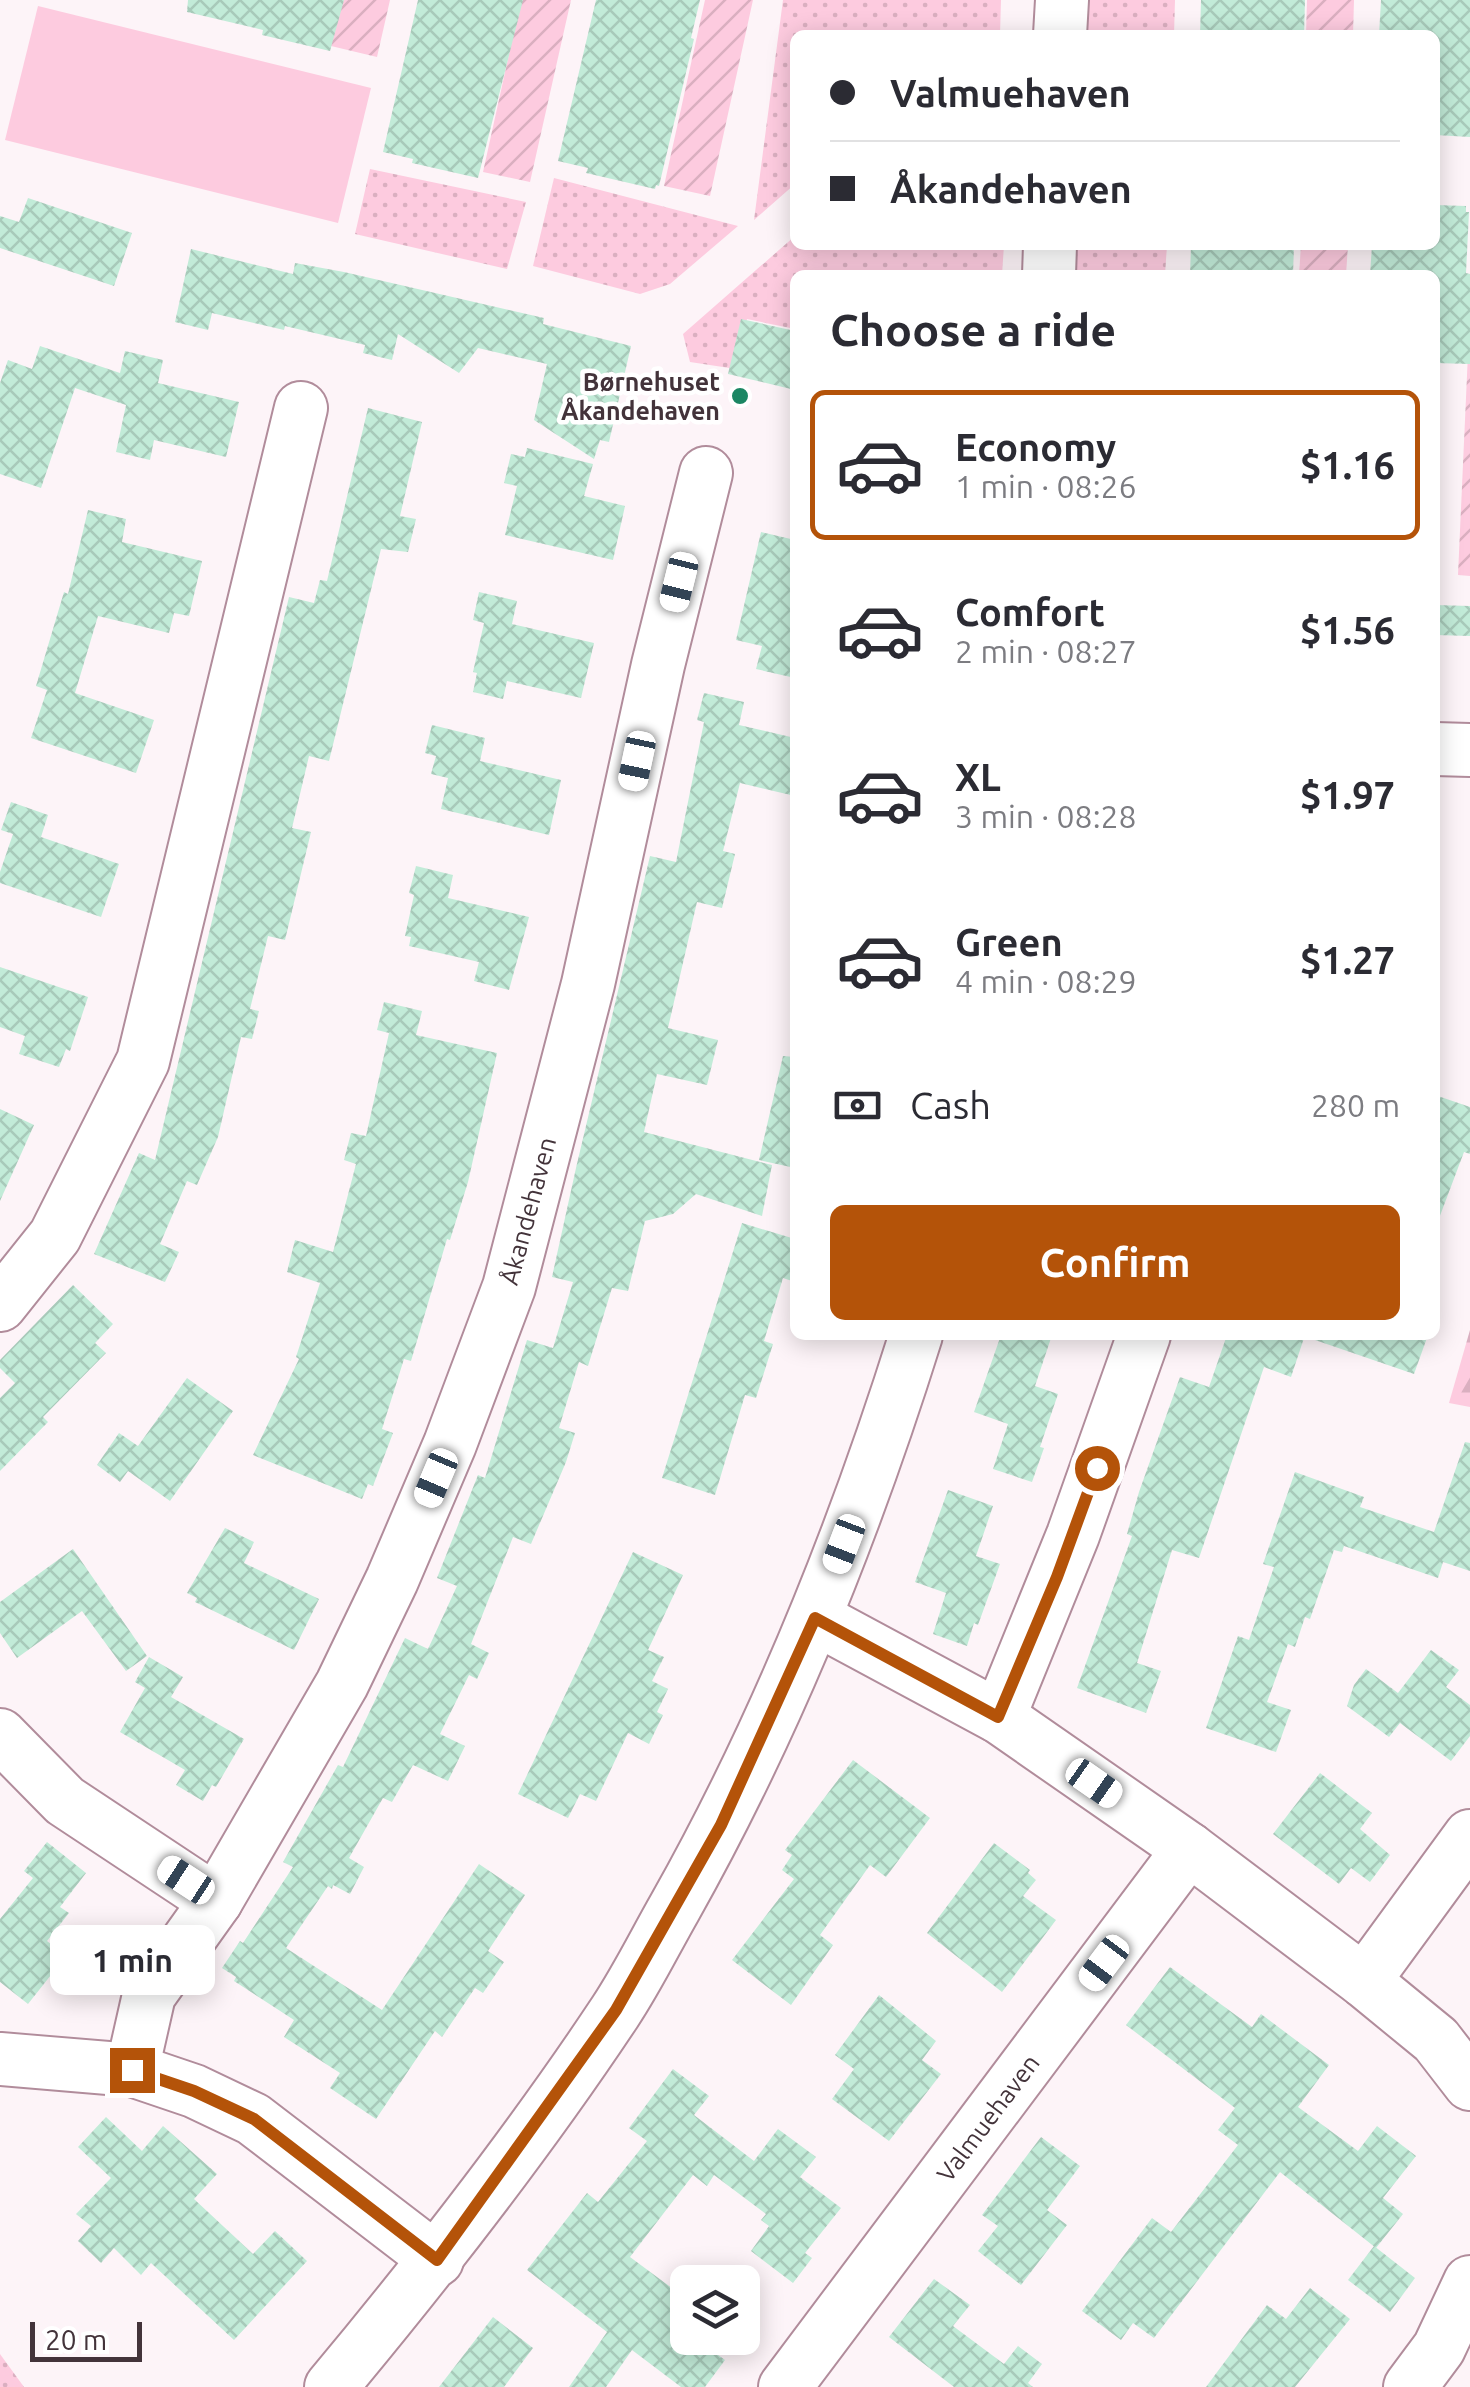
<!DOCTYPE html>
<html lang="en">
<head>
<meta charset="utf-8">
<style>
  body { margin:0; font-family:Ubuntu,sans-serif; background:#f2f2f3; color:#2b2b33; height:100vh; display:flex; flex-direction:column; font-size:38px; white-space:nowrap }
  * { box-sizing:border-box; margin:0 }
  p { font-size:32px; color:#7c7c81 }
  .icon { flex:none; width:55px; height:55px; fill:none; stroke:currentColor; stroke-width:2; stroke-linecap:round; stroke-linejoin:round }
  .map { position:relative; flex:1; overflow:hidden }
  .sheet { position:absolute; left:790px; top:270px; width:650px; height:1070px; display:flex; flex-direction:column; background:#fff; border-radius:15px; box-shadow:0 5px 25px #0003 }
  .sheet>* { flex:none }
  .guide { position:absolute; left:790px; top:30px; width:650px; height:220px; border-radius:15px; box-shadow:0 5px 25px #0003; display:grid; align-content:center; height:220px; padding:0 40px; background:#fff }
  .controls { position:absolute; left:670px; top:2265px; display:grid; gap:20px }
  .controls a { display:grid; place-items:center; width:90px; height:90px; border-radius:15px; background:#fff; box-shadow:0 5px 25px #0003; font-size:50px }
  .scale { position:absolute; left:30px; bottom:25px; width:112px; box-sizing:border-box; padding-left:10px; border:5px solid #43333a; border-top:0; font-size:28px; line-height:35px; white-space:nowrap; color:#43333a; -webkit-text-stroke:8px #fff; paint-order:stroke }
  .end { position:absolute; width:45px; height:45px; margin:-22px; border:12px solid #b45309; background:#fff; box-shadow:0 0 0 5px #fff }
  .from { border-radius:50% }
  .bubble { position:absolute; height:70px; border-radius:15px; background:#fff; box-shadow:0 5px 25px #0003; font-size:32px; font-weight:700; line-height:70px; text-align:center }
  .car { position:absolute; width:30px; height:60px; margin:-30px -15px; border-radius:12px; box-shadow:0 0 8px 2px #0007; background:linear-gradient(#fff 24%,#345 0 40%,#fff 0 76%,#345 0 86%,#fff 0) }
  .guide b { display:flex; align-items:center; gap:35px; height:95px; font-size:38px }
  .guide b+b { border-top:2px solid #e1e1e2 }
  .guide i { width:25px; height:25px; background:#2b2b33 }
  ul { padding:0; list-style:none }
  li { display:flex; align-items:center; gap:30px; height:150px; margin:0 20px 15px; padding:0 20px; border:5px solid transparent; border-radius:15px }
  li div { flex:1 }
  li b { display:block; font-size:38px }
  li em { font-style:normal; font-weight:700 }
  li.selected { border-color:#b45309 }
  li>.icon { width:90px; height:90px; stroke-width:1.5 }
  h2 { padding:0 40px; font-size:45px; line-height:120px }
  .pay { display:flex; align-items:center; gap:25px; height:110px; padding:0 40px; font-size:38px }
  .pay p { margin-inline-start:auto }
  .button { display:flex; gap:20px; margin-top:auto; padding:20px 40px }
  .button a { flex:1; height:115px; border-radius:15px; background:#b45309; color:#fff; font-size:40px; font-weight:700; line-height:115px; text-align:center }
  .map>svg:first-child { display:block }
  .grass { fill:url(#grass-dots) }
  .forest { fill:url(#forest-firs) }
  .garden { fill:url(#garden-furrows) }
  .pitch { fill:#fdcbdf }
  .building { fill:url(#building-cross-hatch) }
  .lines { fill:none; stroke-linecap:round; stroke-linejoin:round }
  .minor-casing { stroke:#b18c9b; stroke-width:56 }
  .minor { stroke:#fff; stroke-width:52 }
  .route { stroke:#b45309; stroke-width:12 }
  .poi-dot { fill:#1b8663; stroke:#fff; stroke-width:4 }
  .labels { text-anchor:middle; stroke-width:9; stroke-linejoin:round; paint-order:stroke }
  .poi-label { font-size:25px; font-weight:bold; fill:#43333a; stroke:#fff; text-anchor:end }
  .street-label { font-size:25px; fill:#43333a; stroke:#fff }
</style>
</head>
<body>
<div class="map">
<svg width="1470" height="2387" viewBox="0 0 1470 2387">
  <defs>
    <pattern id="grass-dots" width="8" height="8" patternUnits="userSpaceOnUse" patternTransform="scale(2.5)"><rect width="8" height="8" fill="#fdcbdf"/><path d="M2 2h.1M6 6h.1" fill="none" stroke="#daafc0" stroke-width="1.8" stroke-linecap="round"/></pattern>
    <pattern id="forest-firs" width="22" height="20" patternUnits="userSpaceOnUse" patternTransform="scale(2.5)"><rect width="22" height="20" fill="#fdcbdf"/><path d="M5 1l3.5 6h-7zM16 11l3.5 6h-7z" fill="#daafc0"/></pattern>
    <pattern id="garden-furrows" width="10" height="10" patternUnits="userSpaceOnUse" patternTransform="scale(2.5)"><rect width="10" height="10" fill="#fdcbdf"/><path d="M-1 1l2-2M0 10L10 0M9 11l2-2" fill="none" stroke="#daafc0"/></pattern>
    <pattern id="building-cross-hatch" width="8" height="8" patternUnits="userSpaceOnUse" patternTransform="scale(2.5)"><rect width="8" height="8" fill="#c2ebd8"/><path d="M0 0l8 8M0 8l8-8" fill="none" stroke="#a8caba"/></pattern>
  </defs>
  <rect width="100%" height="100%" fill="#fdf4f8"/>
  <g class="grass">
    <polygon points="783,0 1001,0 1000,35 795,35 795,184 754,220"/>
    <polygon points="1083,0 1175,0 1174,35 1081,35"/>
    <polygon points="370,169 526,202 507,269 355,234"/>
    <polygon points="554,178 738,226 670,284 640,294 533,266"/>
    <polygon points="795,236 795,245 1004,245 1002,275 795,275 795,329 747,319 736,369 690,362 683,334"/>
    <polygon points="1077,245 1167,245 1165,275 1076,275"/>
    <polygon points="0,2354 24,2387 0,2387"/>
  </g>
  <polygon class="forest" points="1470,1330 1470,1407 1449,1403"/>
  <g class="garden">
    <polygon points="341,0 390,0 377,57 331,46"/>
    <polygon points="521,0 571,0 530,182 483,172"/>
    <polygon points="705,0 753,0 710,196 664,186"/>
    <polygon points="1307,0 1354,0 1353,35 1306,35"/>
    <polygon points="1301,245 1348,245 1346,275 1299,275"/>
    <polygon points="1470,309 1470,576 1458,575"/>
  </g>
  <polygon class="pitch" points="38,6 371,88 338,223 5,140"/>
  <g class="building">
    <polygon points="188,0 344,0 330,51 262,35 263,30 187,12"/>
    <polygon points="418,0 523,0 478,178 412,163 413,159 383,152"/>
    <polygon points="596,0 700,0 691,38 694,39 659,186 656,185 655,189 586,173 588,168 558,161"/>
    <polygon points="1201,0 1305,0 1304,35 1200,35"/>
    <polygon points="1381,0 1470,0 1470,137 1435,135 1435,35 1379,35"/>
    <polygon points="28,198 132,233 114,286 0,248 0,216 19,222"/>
    <polygon points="1435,205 1466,206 1466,212 1469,212 1466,273 1470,274 1470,364 1435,363 1435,275 1370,275 1372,245 1435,245"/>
    <polygon points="1191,245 1294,245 1293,275 1190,275"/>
    <polygon points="191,249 293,274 295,263 344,272 544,318 543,324 631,346 609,442 600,440 594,459 534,420 547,364 478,348 459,373 398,334 392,360 363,353 365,345 285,326 284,330 212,313 208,330 175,322"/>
    <polygon points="741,319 795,331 795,390 728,374"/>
    <polygon points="40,346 120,373 125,351 163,360 158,383 239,402 226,457 154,440 150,460 116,452 126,405 75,388 41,488 0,474 0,383 8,360 32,369"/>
    <polygon points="368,408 422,422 400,516 416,519 408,552 381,549 329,761 309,756 292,828 311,832 285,940 268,936 250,1009 259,1011 252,1039 241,1037 218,1137 197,1185 187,1181 160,1244 179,1252 165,1282 94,1254 139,1153 155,1160 289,597 314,603 320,580 327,581"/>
    <polygon points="527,448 593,464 584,496 625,506 613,560 505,535 517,486 504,483 511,454 525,457"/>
    <polygon points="88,510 126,519 122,542 202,561 189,616 174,613 169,633 98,616 75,693 154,720 136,773 31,738 47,690 36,686 64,592 68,594"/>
    <polygon points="761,532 795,540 795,678 756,669 762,646 736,640"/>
    <polygon points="479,592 517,601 512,624 594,643 581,698 507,681 503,699 473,692 477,673 473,672 484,623 473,620"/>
    <polygon points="1435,605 1470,606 1470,636 1435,635"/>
    <polygon points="704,693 744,702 739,725 795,738 795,796 740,783 723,851 735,854 722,908 697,902 668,1028 718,1040 707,1085 657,1074 644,1132 772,1165 762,1216 696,1194 673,1214 645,1221 628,1291 612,1288 588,1366 579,1362 559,1428 575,1433 566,1462 531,1544 513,1537 471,1644 489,1653 477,1679 469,1675 440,1734 465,1746 448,1781 413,1765 392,1802 383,1798 349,1858 364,1867 350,1894 333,1885 332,1889 328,1886 286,1948 382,2010 479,1864 525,1895 488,1951 504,1962 483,1993 475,1988 442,2037 435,2031 376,2119 330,2088 340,2073 284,2037 294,2020 234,1981 236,1977 222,1968 240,1941 243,1943 293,1867 283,1862 338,1765 343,1767 405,1638 428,1649 457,1586 437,1578 478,1475 485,1478 527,1340 553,1348 573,1282 552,1277 576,1168 650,856 676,862 704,722 697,720"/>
    <polygon points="432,725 485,738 480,761 561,780 549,835 441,809 448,778 431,774 436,756 425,753"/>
    <polygon points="11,802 48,815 41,837 119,864 101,917 0,883 0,872 13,834 1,830"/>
    <polygon points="416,866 453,875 448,898 529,917 509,990 474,981 479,962 409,946 411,937 405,936 414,895 409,893"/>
    <polygon points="0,967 88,997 70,1051 66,1049 59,1067 19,1054 25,1036 0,1027"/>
    <polygon points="384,1002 422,1011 416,1035 497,1053 468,1182 450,1240 447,1239 411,1361 404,1359 382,1429 393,1433 373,1486 368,1484 362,1499 253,1455 299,1359 296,1357 320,1283 287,1272 295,1240 333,1252 356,1164 344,1160 351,1133 366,1136 389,1033 377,1030"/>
    <polygon points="783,1056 795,1057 795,1168 759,1160"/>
    <polygon points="1435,1095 1470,1107 1470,1154 1464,1152 1438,1221 1435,1220"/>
    <polygon points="0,1109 34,1125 0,1201"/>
    <polygon points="742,1223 795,1239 795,1282 783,1278 764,1341 773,1344 756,1398 745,1395 715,1495 662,1478"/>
    <polygon points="73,1285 113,1324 95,1343 106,1353 43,1417 48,1422 0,1471 0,1398 15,1383 0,1368 0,1360"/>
    <polygon points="1001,1335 1052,1335 1035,1386 1058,1394 1040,1447 1044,1448 1032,1482 993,1469 1008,1424 974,1412"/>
    <polygon points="1227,1335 1305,1335 1291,1377 1264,1367 1199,1558 1172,1550 1137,1663 1161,1671 1146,1713 1077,1688 1132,1536 1127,1534 1139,1492 1180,1377 1209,1387"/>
    <polygon points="1316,1335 1428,1335 1414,1374 1315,1340"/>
    <polygon points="187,1378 233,1411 170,1501 128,1471 120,1482 97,1465 119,1433 138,1446"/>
    <polygon points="1465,1442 1470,1443 1470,1571 1443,1562 1438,1578 1344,1546 1342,1552 1334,1550 1310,1619 1305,1617 1295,1647 1288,1644 1267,1702 1291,1710 1276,1752 1206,1728 1238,1636 1249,1640 1274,1567 1263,1564 1295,1472 1364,1497 1360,1507 1434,1532"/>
    <polygon points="948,1490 993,1506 976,1556 1000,1564 978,1625 974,1623 967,1646 933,1634 946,1593 915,1582"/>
    <polygon points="225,1528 254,1542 244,1563 319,1599 294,1650 195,1602 197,1598 187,1593"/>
    <polygon points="73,1549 147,1656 126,1671 82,1611 17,1658 0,1633 0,1602"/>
    <polygon points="633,1552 683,1575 648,1650 664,1657 652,1681 668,1689 657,1712 663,1715 649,1744 628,1733 596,1801 580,1794 568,1818 518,1794"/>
    <polygon points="1431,1650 1459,1670 1446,1687 1470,1705 1470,1736 1451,1761 1400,1723 1389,1737 1347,1706 1354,1685 1366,1669 1398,1693"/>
    <polygon points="149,1657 183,1677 171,1697 244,1739 216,1787 212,1785 203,1801 176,1785 185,1770 120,1732 145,1688 135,1682"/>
    <polygon points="853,1760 930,1818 886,1877 870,1865 820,1935 833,1945 791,2005 732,1960 794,1879 782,1870 792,1855 785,1850"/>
    <polygon points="1320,1773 1372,1813 1360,1829 1390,1855 1370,1882 1351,1868 1339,1884 1273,1834"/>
    <polygon points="47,1842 86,1873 60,1907 69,1913 47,1941 66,1956 28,2004 0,1982 0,1919 33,1878 24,1871"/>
    <polygon points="994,1843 1030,1870 1028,1873 1036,1880 1023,1896 1056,1920 1002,1992 927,1933"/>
    <polygon points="1170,1967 1252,2027 1261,2014 1329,2065 1298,2107 1358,2151 1377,2126 1416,2156 1383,2198 1403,2214 1376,2248 1280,2172 1154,2338 1133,2323 1121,2340 1082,2311 1152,2218 1171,2232 1238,2145 1218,2130 1235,2108 1126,2025"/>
    <polygon points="879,1995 936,2041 922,2060 941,2074 889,2141 832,2099 854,2069 835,2055"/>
    <polygon points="673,2069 709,2096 694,2115 754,2161 778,2129 816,2157 800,2177 841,2208 805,2253 812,2258 793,2283 751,2251 769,2226 761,2220 766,2214 714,2175 707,2186 693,2175 630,2257 688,2300 688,2338 695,2338 725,2360 705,2387 681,2387 632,2350 606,2387 569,2387 607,2332 527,2270 587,2193 598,2202 647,2141 629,2128"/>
    <polygon points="106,2117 142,2151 163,2126 217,2174 194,2199 253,2254 275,2231 307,2261 234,2340 151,2263 141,2275 114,2248 101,2263 78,2241 91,2226 76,2214 111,2178 78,2147"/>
    <polygon points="1041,2137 1080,2166 1047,2210 1067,2225 1021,2285 978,2251 998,2226 982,2215"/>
    <polygon points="1374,2246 1415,2278 1390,2312 1348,2280"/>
    <polygon points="934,2279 970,2305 953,2326 1004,2364 1018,2346 1042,2364 1028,2383 1033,2387 954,2387 889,2337"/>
    <polygon points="1310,2288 1350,2319 1295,2387 1206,2387 1267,2305 1286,2319"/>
    <polygon points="493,2317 533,2348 504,2387 439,2387"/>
  </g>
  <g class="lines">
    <g class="minor-casing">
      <g id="minor">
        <polyline points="1060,35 1062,0"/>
        <polyline points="1049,275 1050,245"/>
        <polyline points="1435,749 1470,750"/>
        <polyline points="0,1305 55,1236 143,1061 301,408"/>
        <polyline points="815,1618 999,1717 1189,1849 1364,1981 1436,2040 1470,2084"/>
        <polyline points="999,1717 1073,1535 1144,1335"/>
        <polyline points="0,1735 65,1801 216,1901"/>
        <polyline points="1364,1981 1470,1836"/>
        <polyline points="0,2059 132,2070 194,2091 253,2119 437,2260"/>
        <polyline points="132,2070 149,1995 216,1901 342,1684 392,1580 450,1444 509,1287 588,984 658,665 706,473"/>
        <path d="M331 2387C431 2267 528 2143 615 2012 637 1979 655 1942 675 1907 777 1726 854 1533 916 1335"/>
        <polyline points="785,2387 1189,1849"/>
        <polyline points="1410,2387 1439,2348 1470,2282"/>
      </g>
    </g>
    <use href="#minor" class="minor"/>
  </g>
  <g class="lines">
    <polyline class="route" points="132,2070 194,2091 254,2119 437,2260 616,2010 721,1825 815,1618 998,1717 1057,1577 1097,1468"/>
  </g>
  <circle class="poi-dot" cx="740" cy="396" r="10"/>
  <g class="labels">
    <g class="poi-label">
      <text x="720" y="391">Børnehuset<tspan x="720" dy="29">Åkandehaven</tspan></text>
    </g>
    <g class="street-label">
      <text transform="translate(528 1211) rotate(-75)" y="9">Åkandehaven</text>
      <text transform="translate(988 2118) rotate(-53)" y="9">Valmuehaven</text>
    </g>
  </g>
</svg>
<div class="controls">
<a><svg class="icon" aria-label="layers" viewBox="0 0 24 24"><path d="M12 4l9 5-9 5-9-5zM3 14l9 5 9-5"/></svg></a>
</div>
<div class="scale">20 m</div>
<i class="end from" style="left:1097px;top:1468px"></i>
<i class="end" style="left:132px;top:2070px"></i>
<div class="bubble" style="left:50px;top:1925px;width:165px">1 min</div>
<i class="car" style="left:679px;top:582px;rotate:194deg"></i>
<i class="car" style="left:637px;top:761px;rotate:192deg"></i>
<i class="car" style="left:436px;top:1478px;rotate:203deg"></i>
<i class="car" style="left:844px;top:1544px;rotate:201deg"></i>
<i class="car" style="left:1094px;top:1783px;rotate:125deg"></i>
<i class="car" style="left:186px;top:1880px;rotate:303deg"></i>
<i class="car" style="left:1104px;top:1963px;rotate:217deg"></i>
<div class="guide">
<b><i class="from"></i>Valmuehaven</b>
<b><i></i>Åkandehaven</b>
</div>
<section class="sheet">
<h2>Choose a ride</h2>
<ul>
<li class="selected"><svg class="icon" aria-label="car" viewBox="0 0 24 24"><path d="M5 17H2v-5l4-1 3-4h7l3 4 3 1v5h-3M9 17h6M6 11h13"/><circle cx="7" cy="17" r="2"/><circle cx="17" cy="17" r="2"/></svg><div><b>Economy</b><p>1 min · 08:26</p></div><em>$1.16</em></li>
<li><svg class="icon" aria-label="car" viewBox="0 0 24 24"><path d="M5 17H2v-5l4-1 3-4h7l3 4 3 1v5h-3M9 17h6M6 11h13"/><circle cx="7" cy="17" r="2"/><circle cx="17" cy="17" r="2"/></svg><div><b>Comfort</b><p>2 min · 08:27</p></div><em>$1.56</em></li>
<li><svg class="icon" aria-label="car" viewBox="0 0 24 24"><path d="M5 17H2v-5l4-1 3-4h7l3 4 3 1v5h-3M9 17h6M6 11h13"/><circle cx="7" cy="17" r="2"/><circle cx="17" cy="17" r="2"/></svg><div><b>XL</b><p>3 min · 08:28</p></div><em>$1.97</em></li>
<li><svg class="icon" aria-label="car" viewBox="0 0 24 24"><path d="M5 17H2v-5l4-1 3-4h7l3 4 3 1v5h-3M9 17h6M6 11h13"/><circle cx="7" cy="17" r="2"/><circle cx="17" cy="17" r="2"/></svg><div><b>Green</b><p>4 min · 08:29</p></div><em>$1.27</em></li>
</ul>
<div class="pay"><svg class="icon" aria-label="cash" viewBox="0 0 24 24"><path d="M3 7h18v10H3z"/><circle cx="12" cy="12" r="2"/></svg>Cash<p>280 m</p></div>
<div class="button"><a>Confirm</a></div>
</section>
</div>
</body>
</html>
